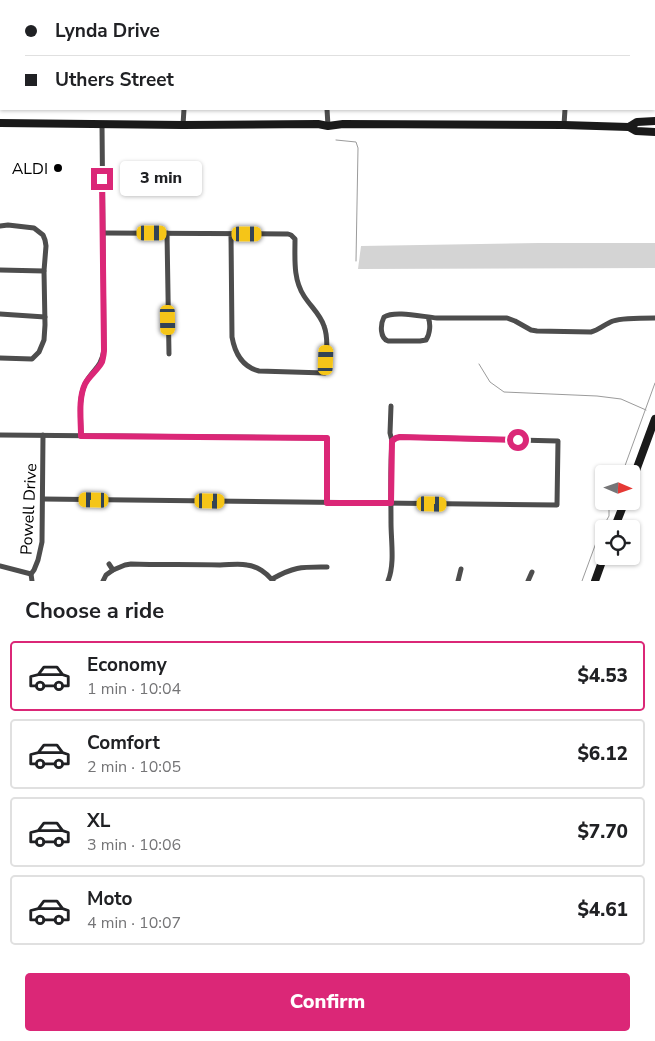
<!DOCTYPE html>
<html lang="en">
<head>
<meta charset="utf-8">
<style>
  body { margin:0; font-family:"Nunito Sans",sans-serif; background:#f2f2f2; color:#202124; height:100vh; display:flex; flex-direction:column; font-size:19px; white-space:nowrap }
  * { box-sizing:border-box; margin:0 }
  p { font-size:16px; color:#757577 }
  .icon { flex:none; width:28px; height:28px; fill:none; stroke:currentColor; stroke-width:2; stroke-linecap:round; stroke-linejoin:round }
  .map { position:relative; height:581px; overflow:hidden }
  .drawer { display:flex; flex-direction:column; background:#fff; flex:1 }
  .drawer>* { flex:none }
  .banner { position:absolute; left:0px; top:0px; width:655px; height:110px; box-shadow:0 1px 4px #0004; display:grid; align-content:center; height:110px; padding:0 25px; background:#fff }
  .needle { width:32px; rotate:92deg }
  .controls { position:absolute; left:595px; top:465px; display:grid; gap:10px }
  .controls a { display:grid; place-items:center; width:45px; height:45px; border-radius:5px; background:#fff; box-shadow:0 1px 4px #0004; font-size:25px }
  .end { position:absolute; width:22px; height:22px; margin:-11px; border:6px solid #db2777; background:#fff; box-shadow:0 0 0 2px #fff }
  .from { border-radius:50% }
  .bubble { position:absolute; height:35px; border-radius:5px; background:#fff; box-shadow:0 1px 4px #0004; font-size:16px; font-weight:800; line-height:35px; text-align:center }
  .car { position:absolute; width:15px; height:30px; margin:-15px -8px; border-radius:6px; box-shadow:0 0 4px 1px #0007; background:linear-gradient(#f5c518 24%,#345 0 40%,#f5c518 0 76%,#345 0 86%,#f5c518 0) }
  .banner b { display:flex; align-items:center; gap:18px; height:48px; font-size:19px }
  .banner b+b { border-top:1px solid #e0e0e0 }
  .banner i { width:12px; height:12px; background:#202124 }
  ul { padding:0; list-style:none }
  li { display:flex; align-items:center; gap:15px; height:70px; margin:0 10px 8px; padding:0 15px; border:2px solid #e0e0e0; border-radius:5px }
  li div { flex:1 }
  li b { display:block; font-size:19px }
  li em { font-style:normal; font-weight:800 }
  li.current { border-color:#db2777 }
  li>.icon { width:45px; height:45px; stroke-width:1.5 }
  h2 { padding:0 25px; font-size:22px; line-height:60px }
  .action { display:flex; gap:10px; margin-top:auto; padding:10px 25px }
  .action a { flex:1; height:58px; border-radius:5px; background:#db2777; color:#fff; font-size:20px; font-weight:800; line-height:58px; text-align:center }
  .map>svg:first-child { display:block }
  .green { fill:#d4d4d4 }
  .lines { fill:none; stroke-linecap:round; stroke-linejoin:round }
  .stream { stroke:#9b9b9b; stroke-width:1 }
  .street { stroke:#4d4d4d; stroke-width:5 }
  .secondary { stroke:#1a1a1a; stroke-width:8 }
  .route { stroke:#db2777; stroke-width:6 }
  .poi-dot { fill:#000; stroke:#fff; stroke-width:2 }
  .labels { text-anchor:middle; stroke-width:4; stroke-linejoin:round; paint-order:stroke }
  .poi-label { font-size:16px; fill:#000; stroke:#fff; text-anchor:end }
  .street-label { font-size:16px; fill:#000; stroke:#fff }
</style>
</head>
<body>
<div class="map">
<svg width="655" height="581" viewBox="0 0 655 581">
  <rect width="100%" height="100%" fill="#fff"/>
  <polygon class="green" points="539,243 655,243 655,268 358,269 361,246"/>
  <g class="lines">
    <g class="stream">
      <polyline points="279,0 279,1"/>
      <polyline points="336,140 356,142 358,148 356,261"/>
      <polyline points="479,364 490,382 504,392 597,396 621,399 646,410"/>
      <polyline points="622,474 655,383"/>
      <polyline points="582,581 600,532 609,516 609,506 611,501"/>
    </g>
    <g class="street">
      <polyline points="43,0 43,1"/>
      <polyline points="107,0 107,1"/>
      <polyline points="171,0 172,1"/>
      <polyline points="236,0 236,1"/>
      <polyline points="533,0 533,1"/>
      <polyline points="321,1 321,0"/>
      <polyline points="327,109 328,126"/>
      <polyline points="183,125 184,109"/>
      <polyline points="564,125 565,109"/>
      <polyline points="0,226 8,225 34,228 43,235 45,240 46,246 44,271 45,325 44,340 39,352 32,359 0,358"/>
      <path d="M104 233C165 233 226 234 288 234L291 235 295 239C295 259 293 279 304 296 311 307 320 314 324 326 329 339 326 359 325 373L259 371C243 367 235 354 232 337L231 234"/>
      <polyline points="167,233 169,354"/>
      <polyline points="0,270 44,271"/>
      <polyline points="0,314 45,317"/>
      <path d="M428 317C431 324 430 334 426 340L420 341H388C380 338 380 325 384 317 395 310 423 317 437 318 460 318 484 318 507 318L515 321 531 330 537 331 591 332C599 330 605 324 613 321 622 318 645 318 655 318"/>
      <polyline points="0,435 327,438 327,503"/>
      <path d="M81 436C81 419 78 399 85 384 92 369 101 369 104 350L102 124"/>
      <polyline points="43,499 557,505 558,441 400,437 396,438 392,441"/>
      <polyline points="0,566 31,574"/>
      <path d="M113 570 125 565 131 564C161 565 191 564 220 565 229 565 238 563 247 565 257 566 267 573 273 581"/>
      <path d="M272 579C295 566 302 567 327 567"/>
      <polyline points="32,581 31,574 34,570 38,560 42,542 43,435"/>
      <polyline points="103,581 106,575 113,570 109,564"/>
      <path d="M388 581C395 564 391 541 391 523 391 496 390 468 392 441L390 433 391 406"/>
      <polyline points="458,581 461,569"/>
      <polyline points="528,581 532,572"/>
    </g>
    <g class="secondary">
      <polyline points="0,123 183,125 318,124 328,126 343,124 564,125 629,127 637,122 655,121"/>
      <polyline points="629,127 636,131 655,132"/>
      <polyline points="631,484 655,419"/>
      <polyline points="614,529 625,501"/>
      <polyline points="595,581 604,556"/>
    </g>
  </g>
  <g class="lines">
    <path class="route" d="M102 179 104 350C104 354 103 358 102 362 98 370 89 376 85 384 78 399 81 419 81 436L327 438V503H391L392 441 396 438 400 437 518 440"/>
  </g>
  <circle class="poi-dot" cx="58" cy="168" r="5"/>
  <g class="labels">
    <g class="poi-label">
      <text x="48" y="174">ALDI</text>
    </g>
    <g class="street-label">
      <text transform="translate(28 509) rotate(-87)" y="6">Powell Drive</text>
    </g>
  </g>
</svg>
<div class="controls">
<a><svg class="needle" viewBox="-14 -14 28 28"><path d="M0-13l5 13h-10z" fill="#e53935"/><path d="M0 13l5-13h-10z" fill="#757577"/></svg></a>
<a><svg class="icon" aria-label="locate" viewBox="0 0 24 24"><circle cx="12" cy="12" r="6"/><path d="M12 2v4M12 18v4M2 12h4M18 12h4"/></svg></a>
</div>
<i class="end from" style="left:518px;top:440px"></i>
<i class="end" style="left:102px;top:179px"></i>
<div class="bubble" style="left:120px;top:161px;width:82px">3 min</div>
<i class="car" style="left:152px;top:233px;rotate:90deg"></i>
<i class="car" style="left:247px;top:234px;rotate:90deg"></i>
<i class="car" style="left:168px;top:320px;rotate:179deg"></i>
<i class="car" style="left:326px;top:360px;rotate:2deg"></i>
<i class="car" style="left:94px;top:500px;rotate:271deg"></i>
<i class="car" style="left:210px;top:501px;rotate:91deg"></i>
<i class="car" style="left:432px;top:504px;rotate:91deg"></i>
<div class="banner">
<b><i class="from"></i>Lynda Drive</b>
<b><i></i>Uthers Street</b>
</div>
</div>
<section class="drawer">
<h2>Choose a ride</h2>
<ul>
<li class="current"><svg class="icon" aria-label="car" viewBox="0 0 24 24"><path d="M5 17H2v-5l4-1 3-4h7l3 4 3 1v5h-3M9 17h6M6 11h13"/><circle cx="7" cy="17" r="2"/><circle cx="17" cy="17" r="2"/></svg><div><b>Economy</b><p>1 min · 10:04</p></div><em>$4.53</em></li>
<li><svg class="icon" aria-label="car" viewBox="0 0 24 24"><path d="M5 17H2v-5l4-1 3-4h7l3 4 3 1v5h-3M9 17h6M6 11h13"/><circle cx="7" cy="17" r="2"/><circle cx="17" cy="17" r="2"/></svg><div><b>Comfort</b><p>2 min · 10:05</p></div><em>$6.12</em></li>
<li><svg class="icon" aria-label="car" viewBox="0 0 24 24"><path d="M5 17H2v-5l4-1 3-4h7l3 4 3 1v5h-3M9 17h6M6 11h13"/><circle cx="7" cy="17" r="2"/><circle cx="17" cy="17" r="2"/></svg><div><b>XL</b><p>3 min · 10:06</p></div><em>$7.70</em></li>
<li><svg class="icon" aria-label="car" viewBox="0 0 24 24"><path d="M5 17H2v-5l4-1 3-4h7l3 4 3 1v5h-3M9 17h6M6 11h13"/><circle cx="7" cy="17" r="2"/><circle cx="17" cy="17" r="2"/></svg><div><b>Moto</b><p>4 min · 10:07</p></div><em>$4.61</em></li>
</ul>
<div class="action"><a>Confirm</a></div>
</section>
</body>
</html>
